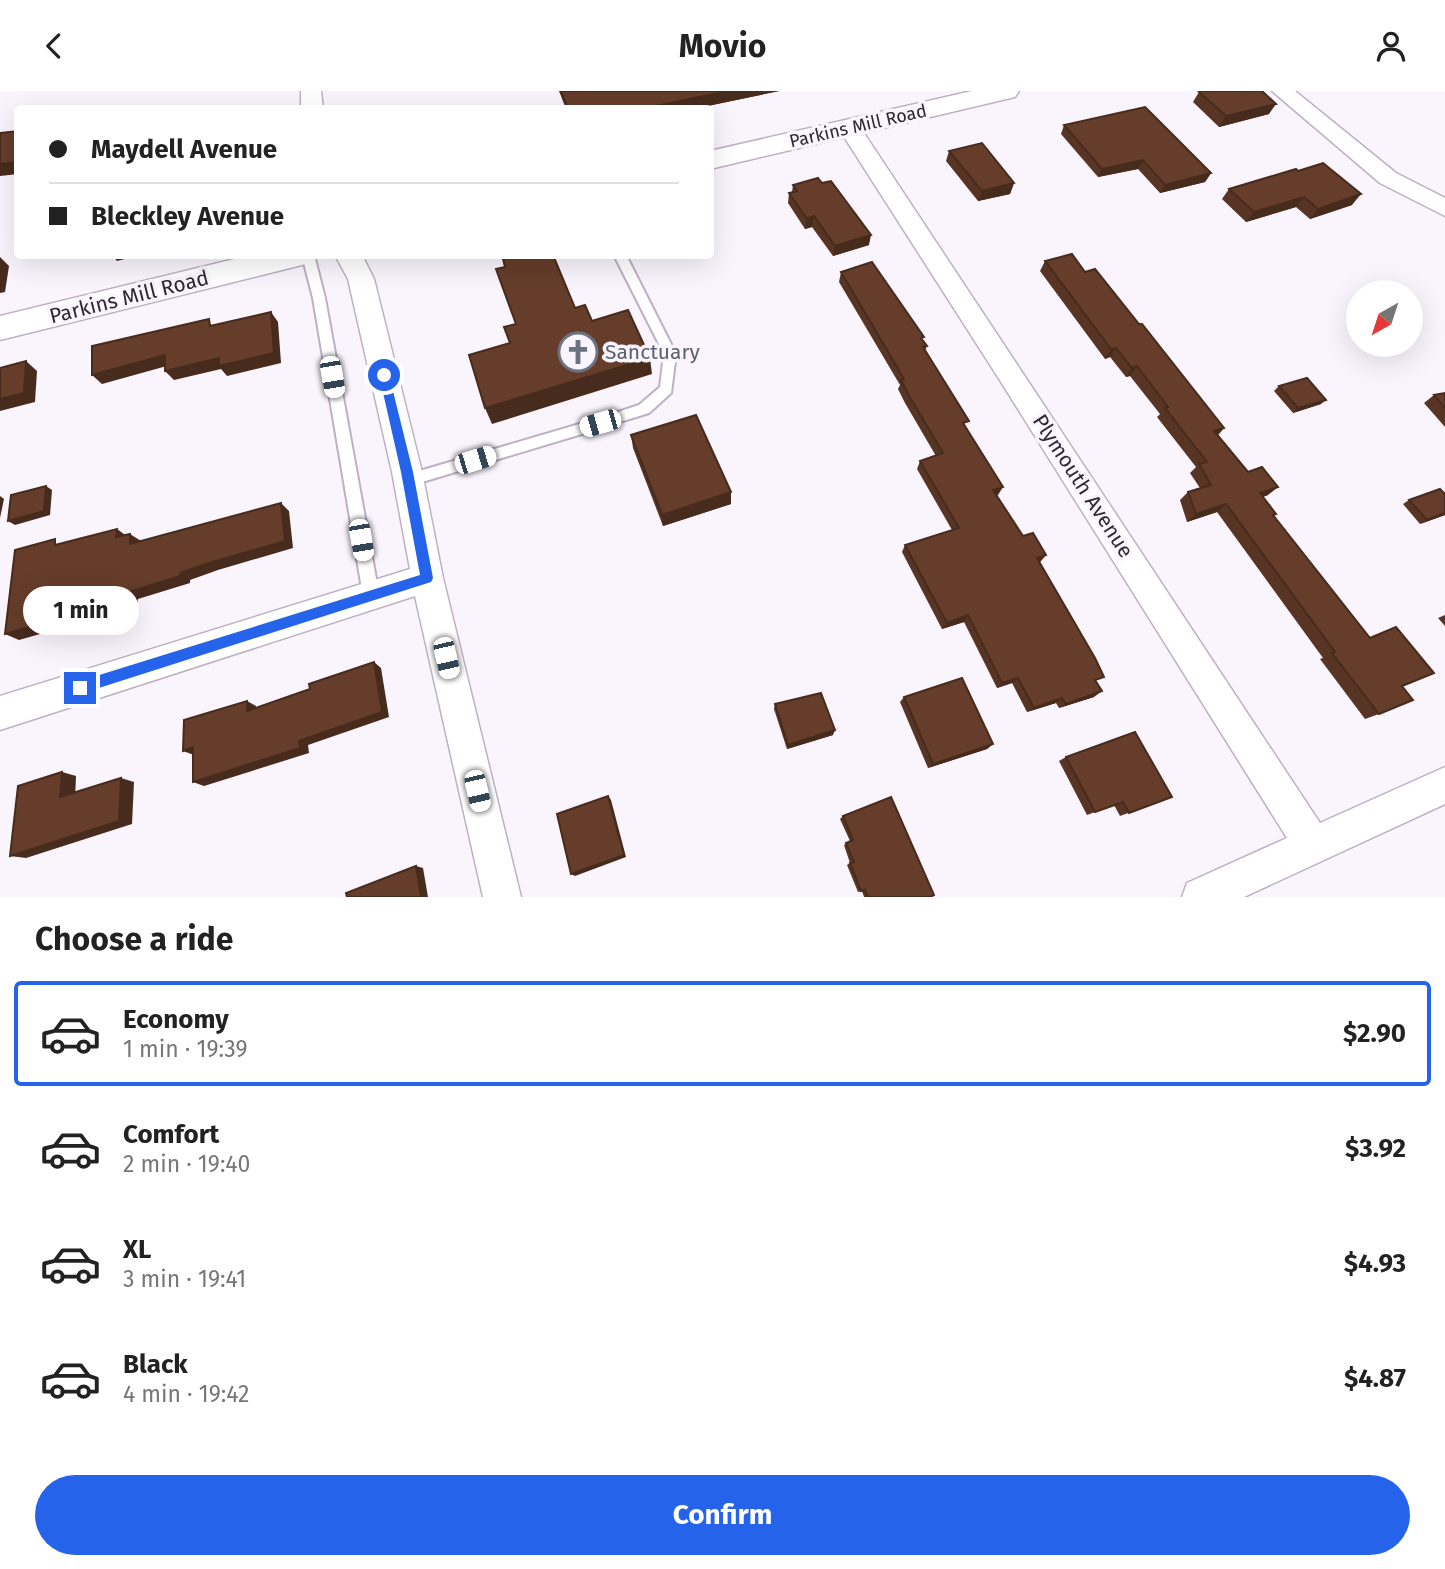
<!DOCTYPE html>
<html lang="en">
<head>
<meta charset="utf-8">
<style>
  body { margin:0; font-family:"Fira Sans",sans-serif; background:#f2f2f2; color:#222; height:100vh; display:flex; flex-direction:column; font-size:26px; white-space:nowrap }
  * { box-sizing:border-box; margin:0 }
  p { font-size:23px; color:#767676 }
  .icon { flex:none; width:38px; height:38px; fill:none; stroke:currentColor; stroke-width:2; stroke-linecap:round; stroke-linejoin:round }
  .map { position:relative; height:806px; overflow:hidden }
  .sheet { display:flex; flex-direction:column; background:#fff; flex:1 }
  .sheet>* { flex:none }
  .guide { position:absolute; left:14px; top:14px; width:700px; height:154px; border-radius:7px; box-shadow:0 7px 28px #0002; display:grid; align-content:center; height:154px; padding:0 35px; background:#fff }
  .needle { width:46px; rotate:219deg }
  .buttons { position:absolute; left:1346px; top:189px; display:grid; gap:14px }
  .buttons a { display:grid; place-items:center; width:77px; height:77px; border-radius:50%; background:#fff; box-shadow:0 7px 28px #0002; font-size:35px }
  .end { position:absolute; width:32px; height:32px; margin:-16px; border:9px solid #2563eb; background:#fff; box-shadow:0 0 0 4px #fff }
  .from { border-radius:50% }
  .bubble { position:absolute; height:49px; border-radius:24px; background:#fff; box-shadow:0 7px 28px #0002; font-size:23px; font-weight:700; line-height:49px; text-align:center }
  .car { position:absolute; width:21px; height:42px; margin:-21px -10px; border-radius:9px; box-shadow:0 0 5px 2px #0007; background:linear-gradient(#fff 24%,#345 0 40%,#fff 0 76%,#345 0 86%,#fff 0) }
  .guide b { display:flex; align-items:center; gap:24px; height:66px; font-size:26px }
  .guide b+b { border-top:2px solid #e0e0e0 }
  .guide i { width:18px; height:18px; background:#222 }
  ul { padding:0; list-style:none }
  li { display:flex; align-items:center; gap:21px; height:105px; margin:0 14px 10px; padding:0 21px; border:4px solid transparent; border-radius:7px }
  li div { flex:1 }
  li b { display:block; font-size:26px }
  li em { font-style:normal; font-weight:700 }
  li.active { border-color:#2563eb }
  li>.icon { width:63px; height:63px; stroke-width:1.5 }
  h2 { padding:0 35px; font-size:32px; line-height:84px }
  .button { display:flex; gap:14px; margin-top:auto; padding:14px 35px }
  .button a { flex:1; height:80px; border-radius:42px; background:#2563eb; color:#fff; font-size:28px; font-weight:700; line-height:80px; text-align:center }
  header { display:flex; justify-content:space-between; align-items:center; height:91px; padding:0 35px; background:#fff; font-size:32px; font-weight:700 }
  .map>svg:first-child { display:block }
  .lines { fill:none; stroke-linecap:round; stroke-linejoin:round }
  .service-casing { stroke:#beb0c5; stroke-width:4 }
  .minor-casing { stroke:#beb0c5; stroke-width:3 }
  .tertiary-casing { stroke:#beb0c5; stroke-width:3 }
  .service { fill:#fff; fill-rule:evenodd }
  .minor { fill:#fff; fill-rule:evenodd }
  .tertiary { fill:#fff; fill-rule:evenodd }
  .wall { fill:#573424 }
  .shaded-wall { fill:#472b1d }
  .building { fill:#653d2a; stroke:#472b1d; stroke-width:2 }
  .route { fill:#2563eb }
  .labels { text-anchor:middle; stroke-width:7; stroke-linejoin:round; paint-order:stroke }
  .far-street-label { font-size:18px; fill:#2d2830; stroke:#faf4fd }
  .street-label { font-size:21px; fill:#2d2830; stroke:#faf4fd }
  .worship-label { font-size:21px; fill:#5b616d; stroke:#faf4fd; text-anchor:start }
</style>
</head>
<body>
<header><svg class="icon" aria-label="back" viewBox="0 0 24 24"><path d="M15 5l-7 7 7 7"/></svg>Movio<svg class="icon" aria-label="person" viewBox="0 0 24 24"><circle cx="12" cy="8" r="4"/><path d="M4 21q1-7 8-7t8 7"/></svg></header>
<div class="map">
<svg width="1445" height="806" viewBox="0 0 1445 806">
  <rect width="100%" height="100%" fill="#faf4fd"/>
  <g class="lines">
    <g class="service-casing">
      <g id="service">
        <polygon points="302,164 314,164 325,207 379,504 376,509 371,511 366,509 363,504 313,207"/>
        <polygon points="614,164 626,164 676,263 671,302 649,322 623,330 618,329 616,325 618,321 639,314 660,296 664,263"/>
        <polygon points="600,327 605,328 607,332 605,336 409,395 404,393 402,389 404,385 409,383"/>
      </g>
    </g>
    <g class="minor-casing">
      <g id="minor">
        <polygon points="301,0 321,0 323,18 301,18"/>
        <polygon points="1272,0 1295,0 1396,82 1445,107 1445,125 1380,92"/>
        <polygon points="850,31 858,33 1320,732 1445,676 1445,713 1244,806 1182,806 1187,792 1287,747 1001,291 839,38 842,33"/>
        <polygon points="335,164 362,164 374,188 422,381 443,487 521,806 483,806 415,505 0,639 0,605 410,478 392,381 348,188"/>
      </g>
    </g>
    <g class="tertiary-casing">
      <g id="tertiary">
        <polygon points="972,0 1019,0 1015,6 710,78 710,60"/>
        <polygon points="251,164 313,164 309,172 298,175 0,249 0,225"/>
      </g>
    </g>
    <use href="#service" class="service"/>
    <use href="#minor" class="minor"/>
    <use href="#tertiary" class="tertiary"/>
  </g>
  <g class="wall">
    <polygon points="559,0 779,0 693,18 566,18"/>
    <polygon points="1199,1 1269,23 1219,36 1193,11"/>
    <polygon points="1064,34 1211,82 1205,91 1160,102 1138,78 1098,86 1061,43"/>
    <polygon points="949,60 1014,92 1010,103 978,110 946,70"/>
    <polygon points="1298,80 1352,114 1310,128 1296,116 1246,131 1222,108 1229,98"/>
    <polygon points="793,94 869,154 833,165 812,136 805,138 788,112 789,102 792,101"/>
    <polygon points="1045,170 1085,181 1139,233 1224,337 1218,344 1268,404 1263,406 1276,423 1274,425 1402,595 1379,623 1365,628 1320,568 1323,567 1217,421 1187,431 1180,409 1188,401 1200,397 1190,382 1196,376 1157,326 1160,323 1130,285 1126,286 1110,266 1105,268 1040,180"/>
    <polygon points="841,181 923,249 927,255 925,260 966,336 998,404 996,404 1023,445 1046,464 1039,472 1096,591 1094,606 1059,617 1056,612 1027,621 1012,592 997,597 964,531 942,538 902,461 905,454 952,439 917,378 920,370 936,365 905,312 898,298 900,294 839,191"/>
    <polygon points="1279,295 1321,313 1293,322 1274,300"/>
    <polygon points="1445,302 1445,336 1424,312 1434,304"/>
    <polygon points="631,344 731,401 731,413 663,435 633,357"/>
    <polygon points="1445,403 1445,424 1420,433 1403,413 1409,409"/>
    <polygon points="1445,524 1445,535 1438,527"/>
    <polygon points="904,606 993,653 987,658 928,677 900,611"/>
    <polygon points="775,613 833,644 787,658 774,618"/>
    <polygon points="1066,666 1172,706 1120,725 1114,714 1087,724 1059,670"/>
    <polygon points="843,725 930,806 864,806 862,800 858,801 847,774 850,772 844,754 850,750 840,728"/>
  </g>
  <g class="shaded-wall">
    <polygon points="728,0 779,0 693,18 641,18"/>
    <polygon points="1276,13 1269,23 1219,36 1226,25"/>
    <polygon points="1143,69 1138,78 1098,86 1102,78"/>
    <polygon points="18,71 18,83 0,85 0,73"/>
    <polygon points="1211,82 1205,91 1160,102 1165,94"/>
    <polygon points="1014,92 1010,103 978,110 982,100"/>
    <polygon points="1361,103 1352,114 1310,128 1318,118"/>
    <polygon points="1304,106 1296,116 1246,131 1254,121"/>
    <polygon points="814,125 812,136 805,138 807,128"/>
    <polygon points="871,144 869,154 833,165 835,155"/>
    <polygon points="112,164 141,164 117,170"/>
    <polygon points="0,166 9,175 5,201 0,202"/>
    <polygon points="271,221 278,231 281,272 227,285 221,278 174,289 165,280"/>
    <polygon points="1116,257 1110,266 1105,268 1111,258"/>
    <polygon points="165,264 174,273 102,293 92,284"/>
    <polygon points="650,267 652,283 492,333 485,317"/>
    <polygon points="26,270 37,280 35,311 0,320 0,308"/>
    <polygon points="1137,275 1130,285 1126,286 1132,277"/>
    <polygon points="1326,309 1321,313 1293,322 1298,317"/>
    <polygon points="1224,337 1216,346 1214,340"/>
    <polygon points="46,395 52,399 50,424 15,434 8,430"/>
    <polygon points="1003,396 998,404 988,407 993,399"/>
    <polygon points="1278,396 1268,404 1250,410 1260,402"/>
    <polygon points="731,401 731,413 663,435 662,424"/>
    <polygon points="0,405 4,408 0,427"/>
    <polygon points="281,412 289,420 293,457 218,479 190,489 190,492 138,508 137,513 61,533 61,537 19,549 5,543 180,482"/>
    <polygon points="1226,413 1217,421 1187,431 1196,423"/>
    <polygon points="1445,422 1445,424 1420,433 1427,429"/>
    <polygon points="117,438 128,446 116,446"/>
    <polygon points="130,443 141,450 130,453"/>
    <polygon points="1046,464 1040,471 1031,474 1037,467"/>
    <polygon points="968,524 964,531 942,538 947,532"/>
    <polygon points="374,571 381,577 389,626 308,654 309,662 204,695 193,691 299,650"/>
    <polygon points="1018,587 1012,592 997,597 1002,592"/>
    <polygon points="1102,600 1094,606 1059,617 1066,613"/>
    <polygon points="1062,607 1056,612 1027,621 1034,617"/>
    <polygon points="247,610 256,615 257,625 247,620"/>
    <polygon points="835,639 833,644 787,658 788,654"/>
    <polygon points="993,653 987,658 928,677 933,673"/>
    <polygon points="193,656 194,664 183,660"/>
    <polygon points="62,681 76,685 75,709 60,706"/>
    <polygon points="121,687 134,691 132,733 26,767 10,765"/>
    <polygon points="608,705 611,709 626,766 575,785 571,783"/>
    <polygon points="416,775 423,777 428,806 421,806"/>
  </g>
  <g class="building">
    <polygon points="561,0 728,0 641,18 568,18"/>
    <polygon points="1202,0 1262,0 1276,13 1226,25 1199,1"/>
    <polygon points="1145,16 1211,82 1165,94 1143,69 1102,78 1064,34"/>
    <polygon points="18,40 18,71 0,73 0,42"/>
    <polygon points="982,52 1014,92 982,100 949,60"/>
    <polygon points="1323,72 1361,103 1318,118 1304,106 1254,121 1229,98 1296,78 1298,80"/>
    <polygon points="818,87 822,92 831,90 871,144 835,155 814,125 807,128 789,102 797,100 793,94"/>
    <polygon points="1072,163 1085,181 1095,178 1139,233 1142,233 1224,337 1214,340 1248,381 1262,376 1278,396 1260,402 1276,423 1273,424 1370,547 1396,536 1434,582 1402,595 1413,609 1379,623 1332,562 1335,561 1226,413 1196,423 1188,401 1211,394 1199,373 1207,371 1165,317 1168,316 1137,275 1132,277 1116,257 1111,258 1045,170"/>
    <polygon points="517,164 553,164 575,217 585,214 592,230 628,219 650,267 485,317 469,264 510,252 504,236 516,233 496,178 505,176 503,168"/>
    <polygon points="872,171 924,246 921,247 927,255 923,256 969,330 963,332 1003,396 993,399 1023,445 1033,442 1046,464 1037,467 1095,567 1104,586 1095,589 1102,600 1066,613 1062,607 1034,617 1018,587 1002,592 968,524 947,532 905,454 959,437 920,370 943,362 908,303 901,289 904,288 841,181"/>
    <polygon points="271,221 274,262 219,275 219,267 165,280 165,264 92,284 92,255 209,228 210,235"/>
    <polygon points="26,270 24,302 0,308 0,277"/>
    <polygon points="1307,287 1326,309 1298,317 1279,295"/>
    <polygon points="1445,302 1445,317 1434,304"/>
    <polygon points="696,324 731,401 662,424 631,344"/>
    <polygon points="46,395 44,420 8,430 11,404"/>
    <polygon points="1440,398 1445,403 1445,422 1427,429 1409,409"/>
    <polygon points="281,412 285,450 209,472 180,482 180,485 126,502 126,507 48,527 48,531 5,543 15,459 55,448 55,454 117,438 116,446 130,443 130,453"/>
    <polygon points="374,571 382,621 299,650 300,657 193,691 193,656 183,660 184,629 247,610 247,620 310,598 309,593"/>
    <polygon points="962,587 993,653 933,673 904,606"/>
    <polygon points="821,602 835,639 788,654 775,613"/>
    <polygon points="1135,641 1172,706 1129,722 1123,711 1095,721 1066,666"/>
    <polygon points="62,681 60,706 121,687 119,730 10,765 18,695"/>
    <polygon points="608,705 624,764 571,783 557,723"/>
    <polygon points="891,706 934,804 930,806 868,806 865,799 861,800 850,772 854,771 846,752 853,749 843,725"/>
    <polygon points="416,775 421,806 347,806 346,802"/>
  </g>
  <polygon class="route" points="384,280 389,284 413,381 433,487 431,491 80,603 75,601 73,597 80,590 420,484 401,381 379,284"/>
  <defs>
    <g id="church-ring" transform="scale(2.0125)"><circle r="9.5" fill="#faf4fd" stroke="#6b7280" stroke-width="1.5"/><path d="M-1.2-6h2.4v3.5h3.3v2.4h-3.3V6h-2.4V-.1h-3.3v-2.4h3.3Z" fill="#6b7280"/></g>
  </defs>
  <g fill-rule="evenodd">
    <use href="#church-ring" x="578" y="261"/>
  </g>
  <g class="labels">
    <g class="far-street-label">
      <text transform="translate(858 35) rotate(-13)" y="6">Parkins Mill Road</text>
    </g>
    <g class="street-label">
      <text transform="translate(129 206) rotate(-14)" y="7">Parkins Mill Road</text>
      <text transform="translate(1083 395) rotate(57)" y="7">Plymouth Avenue</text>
    </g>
    <g class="worship-label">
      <text x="605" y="268">Sanctuary</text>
    </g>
  </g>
</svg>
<div class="buttons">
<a><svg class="needle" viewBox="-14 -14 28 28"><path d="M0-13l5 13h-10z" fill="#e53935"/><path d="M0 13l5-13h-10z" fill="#767676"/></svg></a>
</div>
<i class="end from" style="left:384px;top:284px"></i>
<i class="end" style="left:80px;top:597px"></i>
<div class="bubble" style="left:23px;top:495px;width:116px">1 min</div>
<i class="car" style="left:332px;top:286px;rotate:170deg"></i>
<i class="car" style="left:600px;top:332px;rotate:254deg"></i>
<i class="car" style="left:475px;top:369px;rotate:73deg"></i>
<i class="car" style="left:361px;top:449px;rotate:170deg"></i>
<i class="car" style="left:446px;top:567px;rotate:167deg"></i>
<i class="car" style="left:477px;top:700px;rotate:167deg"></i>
<div class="guide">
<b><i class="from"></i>Maydell Avenue</b>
<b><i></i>Bleckley Avenue</b>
</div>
</div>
<section class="sheet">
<h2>Choose a ride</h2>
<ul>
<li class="active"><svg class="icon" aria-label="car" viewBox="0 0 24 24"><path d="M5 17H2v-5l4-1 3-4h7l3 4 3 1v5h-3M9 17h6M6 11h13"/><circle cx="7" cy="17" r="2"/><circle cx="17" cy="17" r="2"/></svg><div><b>Economy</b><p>1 min · 19:39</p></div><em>$2.90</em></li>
<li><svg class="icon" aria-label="car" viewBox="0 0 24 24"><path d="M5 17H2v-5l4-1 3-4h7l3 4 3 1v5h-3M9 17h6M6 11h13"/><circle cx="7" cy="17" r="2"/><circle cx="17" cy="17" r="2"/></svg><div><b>Comfort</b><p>2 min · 19:40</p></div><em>$3.92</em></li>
<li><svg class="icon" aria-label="car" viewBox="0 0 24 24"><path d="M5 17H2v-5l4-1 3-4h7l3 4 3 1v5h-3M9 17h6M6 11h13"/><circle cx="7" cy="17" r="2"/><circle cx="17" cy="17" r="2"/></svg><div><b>XL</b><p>3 min · 19:41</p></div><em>$4.93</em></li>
<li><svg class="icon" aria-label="car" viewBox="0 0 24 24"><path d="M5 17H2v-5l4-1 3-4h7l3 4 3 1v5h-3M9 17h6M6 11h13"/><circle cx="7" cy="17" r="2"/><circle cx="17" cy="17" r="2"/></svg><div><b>Black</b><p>4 min · 19:42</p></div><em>$4.87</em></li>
</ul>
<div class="button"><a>Confirm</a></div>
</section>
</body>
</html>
